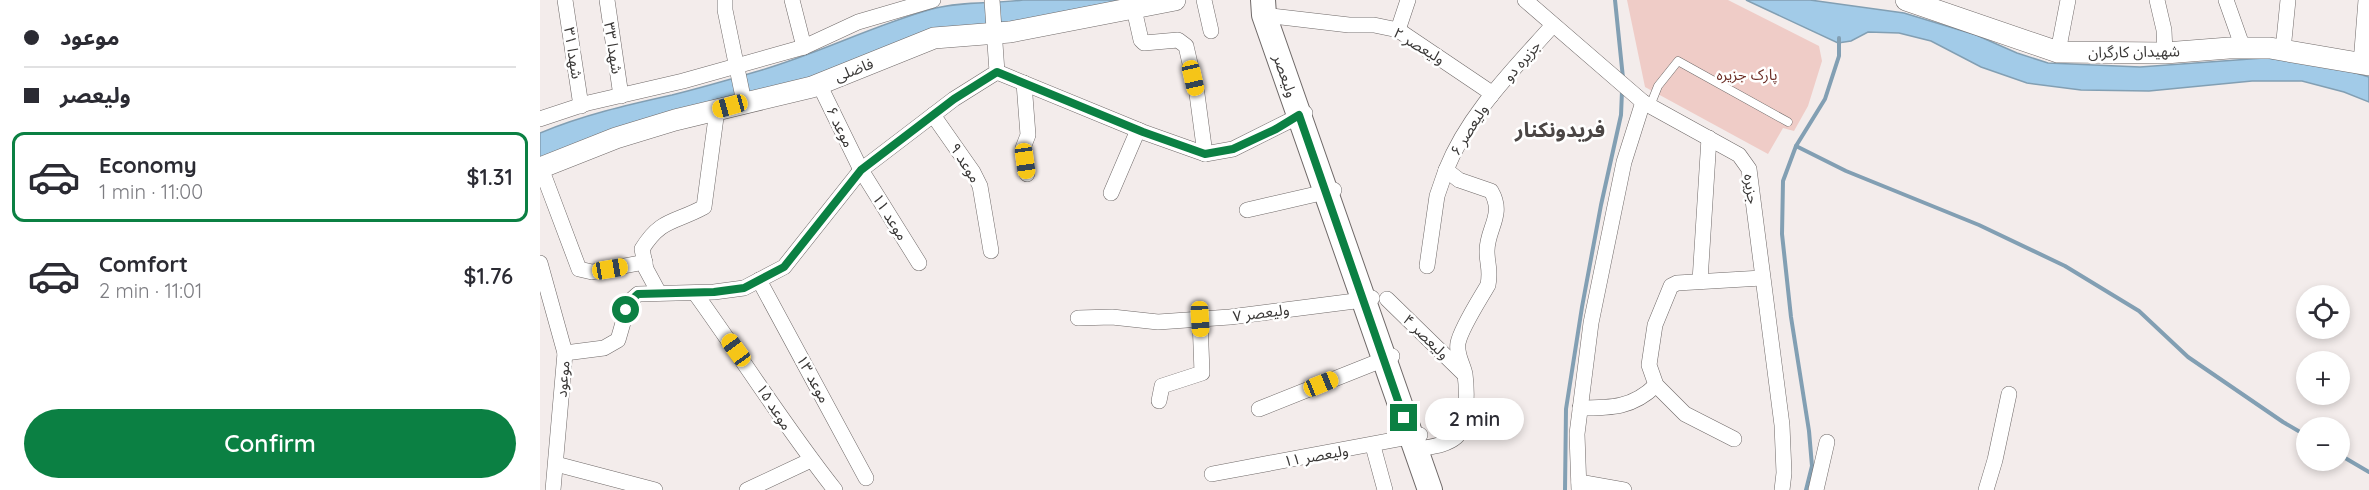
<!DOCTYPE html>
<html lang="en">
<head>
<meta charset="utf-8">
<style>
  body { margin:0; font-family:Quicksand,"Noto Sans Arabic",sans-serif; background:#f7f7f7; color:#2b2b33; height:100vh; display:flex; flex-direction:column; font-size:22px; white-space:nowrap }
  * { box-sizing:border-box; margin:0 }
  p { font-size:20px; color:#7c7c81 }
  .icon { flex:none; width:33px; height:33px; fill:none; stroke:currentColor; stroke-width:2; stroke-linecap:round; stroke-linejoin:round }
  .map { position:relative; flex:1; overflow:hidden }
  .side { display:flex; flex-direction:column; background:#fff; width:540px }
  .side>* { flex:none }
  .top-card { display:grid; align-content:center; height:132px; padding:0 24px; background:#fff }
  .controls { position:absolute; left:1756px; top:285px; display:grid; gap:12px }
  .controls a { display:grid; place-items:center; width:54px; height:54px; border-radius:50%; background:#fff; box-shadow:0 3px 9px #0003; font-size:30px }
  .end { position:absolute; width:27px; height:27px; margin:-14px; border:8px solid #0b8043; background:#fff; box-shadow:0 0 0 3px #fff }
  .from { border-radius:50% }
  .bubble { position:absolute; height:42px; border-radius:21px; background:#fff; box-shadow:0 3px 9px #0003; font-size:20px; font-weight:600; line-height:42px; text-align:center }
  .car { position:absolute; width:18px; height:36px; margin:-18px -9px; border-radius:8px; box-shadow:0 0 4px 2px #0007; background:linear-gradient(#f5c518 24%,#345 0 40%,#f5c518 0 76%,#345 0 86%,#f5c518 0) }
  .top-card b { display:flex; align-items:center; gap:21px; height:57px; font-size:22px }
  .top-card b+b { border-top:2px solid #e1e1e2 }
  .top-card i { width:15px; height:15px; background:#2b2b33 }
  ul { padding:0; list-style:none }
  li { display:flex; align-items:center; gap:18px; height:90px; margin:0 12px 9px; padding:0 12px; border:3px solid transparent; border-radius:12px }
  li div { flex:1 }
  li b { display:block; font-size:22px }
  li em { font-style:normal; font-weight:600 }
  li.selected { border-color:#0b8043 }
  li>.icon { width:54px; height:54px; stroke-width:1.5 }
  .action { display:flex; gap:12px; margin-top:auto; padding:12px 24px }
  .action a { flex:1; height:69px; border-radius:36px; background:#0b8043; color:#fff; font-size:24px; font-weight:600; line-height:69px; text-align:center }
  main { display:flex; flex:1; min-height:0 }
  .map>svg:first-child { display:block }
  .green { fill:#efccc7 }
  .water { fill:#a2cbe8; stroke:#829fb3; stroke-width:1.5 }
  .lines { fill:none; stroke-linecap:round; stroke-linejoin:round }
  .stream { stroke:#829fb3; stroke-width:4 }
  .lane-casing { stroke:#6f6968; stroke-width:9 }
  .street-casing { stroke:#6f6968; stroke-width:16 }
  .secondary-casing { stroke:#6f6968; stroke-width:22 }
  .primary-casing { stroke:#6f6968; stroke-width:26 }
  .lane { stroke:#fff; stroke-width:8 }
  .street { stroke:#fff; stroke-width:15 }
  .secondary { stroke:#fff; stroke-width:21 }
  .primary { stroke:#fff; stroke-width:24 }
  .route { stroke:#0b8043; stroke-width:8 }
  .labels { text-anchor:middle; stroke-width:5; stroke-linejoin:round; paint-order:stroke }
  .street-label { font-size:15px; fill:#393736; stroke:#fff }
  .park-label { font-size:15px; fill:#6c2e26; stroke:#fff }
  .district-label { font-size:21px; font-weight:bold; fill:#4b4645; stroke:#fff }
</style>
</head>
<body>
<main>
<section class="side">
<div class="top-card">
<b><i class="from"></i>موعود</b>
<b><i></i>ولیعصر</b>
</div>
<ul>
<li class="selected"><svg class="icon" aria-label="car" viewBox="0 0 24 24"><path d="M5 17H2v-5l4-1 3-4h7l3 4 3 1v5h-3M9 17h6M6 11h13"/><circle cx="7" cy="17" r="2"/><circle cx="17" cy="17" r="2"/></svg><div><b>Economy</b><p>1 min · 11:00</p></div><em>$1.31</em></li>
<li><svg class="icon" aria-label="car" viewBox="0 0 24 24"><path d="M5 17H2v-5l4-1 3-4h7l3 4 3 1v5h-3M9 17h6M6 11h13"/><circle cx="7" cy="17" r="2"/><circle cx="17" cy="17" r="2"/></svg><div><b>Comfort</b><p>2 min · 11:01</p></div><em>$1.76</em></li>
</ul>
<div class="action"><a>Confirm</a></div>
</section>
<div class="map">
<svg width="1829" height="490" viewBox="0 0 1829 490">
  <rect width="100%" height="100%" fill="#f3eceb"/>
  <polygon class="green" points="1087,0 1188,0 1279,46 1282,61 1268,106 1254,131 1243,128 1228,154 1105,87"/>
  <g class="water">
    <path d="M483 0H603C399 41 200 102 0 159V133C43 115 87 105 132 95 160 88 188 80 215 72 276 55 331 26 392 9 422 1 452 4 483 0Z"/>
    <polygon points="1206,0 1270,0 1364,13 1436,35 1477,53 1508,63 1600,67 1724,58 1775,61 1829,77 1829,102 1804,92 1762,81 1712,81 1609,91 1541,90 1487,83 1441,67 1391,41 1359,33 1328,32 1311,41 1298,43"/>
  </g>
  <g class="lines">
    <g class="stream">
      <polyline points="1075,0 1083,78"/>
      <polyline points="1256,146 1306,171 1439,225 1525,266 1599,311 1648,357 1743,422 1767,436"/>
      <polyline points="1800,455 1829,472"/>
      <polyline points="1025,490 1026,409 1042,307 1061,205 1081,115 1082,91"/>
      <polyline points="1266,490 1272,466 1269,431 1251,317 1242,234 1243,181 1256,146 1285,99 1299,56 1299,38"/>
    </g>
    <g class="lane-casing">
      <polyline id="lane" points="1110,106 1118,86 1138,61 1248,122"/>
    </g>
    <g class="street-casing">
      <g id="street">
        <polyline points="25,0 41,106"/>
        <polyline points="67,0 81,96"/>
        <polyline points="185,0 185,10 204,102"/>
        <polyline points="252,0 264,47"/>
        <polyline points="664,0 671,31"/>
        <polyline points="985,0 1103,102 1199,155 1209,169 1242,425 1244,473 1242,490"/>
        <polyline points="1617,0 1624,30 1625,53"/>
        <polyline points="1686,0 1703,48"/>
        <polyline points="594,9 601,40 604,43 638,40 646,46 657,94 665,154"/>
        <polyline points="724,15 809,25 834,25 858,30 950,92 951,96"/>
        <polyline points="858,30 868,0"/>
        <polyline points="1743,50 1748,0"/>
        <polyline points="1518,52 1528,0"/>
        <polyline points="1821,63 1826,0"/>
        <polyline points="457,72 603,132 665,154 693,149 765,113"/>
        <polyline points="484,83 488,135 483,148 487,174"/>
        <polyline points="279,84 321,170 379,263"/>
        <polyline points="393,115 433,172 440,186 451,251"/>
        <polyline points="0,119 48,103 143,81 264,47 318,22 393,0"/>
        <polyline points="1,168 39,269 52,272 105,262"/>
        <polyline points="571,193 598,130"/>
        <polyline points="707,210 794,190"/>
        <polyline points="0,263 25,353"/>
        <polyline points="887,266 897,196 906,170"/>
        <polyline points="219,280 326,478"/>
        <polyline points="1160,281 1169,138"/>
        <path d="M119 293 106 269 102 249C121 218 135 223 164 207L177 110"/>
        <path d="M155 293C202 358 245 427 295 490"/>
        <polyline points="847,299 923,373"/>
        <polyline points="538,318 572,317 618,322 690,317 823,300 832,298"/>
        <polyline points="619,401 622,386 662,373 660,319"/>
        <path d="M1040 408C1071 408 1093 408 1116 385"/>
        <polyline points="719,409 852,356"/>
        <polyline points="1194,439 1145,414 1116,385 1109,365 1115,325 1131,286 1137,283 1222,278"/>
        <polyline points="833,446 845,490"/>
        <path d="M875 450C887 447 906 446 916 437 928 427 927 389 925 374 923 364 916 354 918 343 921 328 940 299 948 285 951 269 947 265 947 251 947 228 965 215 951 191L919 180 906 170C928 114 974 69 1013 25"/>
        <polyline points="16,464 115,490"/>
        <polyline points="672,474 880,435"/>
        <polyline points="1039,482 1084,490"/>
        <polyline points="13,490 25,353 64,348 78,340 89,302 98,294 174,292 204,288 244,267 321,170 414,99 457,72 452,0"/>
        <polyline points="207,490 271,460"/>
        <polyline points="1039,490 1037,434 1051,323 1084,162 1103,102"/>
        <polyline points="1276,490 1287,442"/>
        <polyline points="1446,490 1455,460 1469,394"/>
      </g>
    </g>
    <g class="secondary-casing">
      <g id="secondary">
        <polyline points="1366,0 1518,52 1625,53 1689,48 1730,48 1829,65"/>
        <polyline points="0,168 76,138 135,120 272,87 394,38 470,32 635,0"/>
      </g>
    </g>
    <g class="primary-casing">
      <polyline id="primary" points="723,0 724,15 890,490"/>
    </g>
    <use href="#lane" class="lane"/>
    <use href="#street" class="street"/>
    <use href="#secondary" class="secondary"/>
    <use href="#primary" class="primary"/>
  </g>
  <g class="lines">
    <polyline class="route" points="86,310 89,302 98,294 174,292 204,288 244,267 321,170 414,99 457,72 603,132 665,154 693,149 736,129 759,115 864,418"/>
  </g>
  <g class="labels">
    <g class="street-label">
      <text transform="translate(879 46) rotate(31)" y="5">ولیعصر ۲</text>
      <text transform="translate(73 48) rotate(81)" y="5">شهدا ۳۳</text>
      <text transform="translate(1594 52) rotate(-1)" y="5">شهیدان کارگران</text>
      <text transform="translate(33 53) rotate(81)" y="5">شهدا ۳۱</text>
      <text transform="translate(982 61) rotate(-49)" y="5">جزیره دو</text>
      <text transform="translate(314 70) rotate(-21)" y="5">فاضلی</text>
      <text transform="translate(745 76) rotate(71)" y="5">ولیعصر</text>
      <text transform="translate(300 127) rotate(64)" y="5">موعد ۶</text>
      <text transform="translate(929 130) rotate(-58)" y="5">ولیعصر ۶</text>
      <text transform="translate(425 163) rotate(58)" y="5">موعد ۹</text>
      <text transform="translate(1211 189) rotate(82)" y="5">جزیره</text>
      <text transform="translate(350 217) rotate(58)" y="5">موعد ۱۱</text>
      <text transform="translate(721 313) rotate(-7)" y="5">ولیعصر ۷</text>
      <text transform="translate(886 337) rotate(44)" y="5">ولیعصر ۴</text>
      <text transform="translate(23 379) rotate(-85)" y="5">موعود</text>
      <text transform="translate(273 379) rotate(61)" y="5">موعد ۱۳</text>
      <text transform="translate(234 407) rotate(57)" y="5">موعد ۱۵</text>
      <text transform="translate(776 456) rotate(-10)" y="5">ولیعصر ۱۱</text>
    </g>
    <g class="park-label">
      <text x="1207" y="80">پارک جزیره</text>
    </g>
    <g class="district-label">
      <text x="1020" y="137">فریدونکنار</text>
    </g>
  </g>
</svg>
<div class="controls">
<a><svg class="icon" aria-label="locate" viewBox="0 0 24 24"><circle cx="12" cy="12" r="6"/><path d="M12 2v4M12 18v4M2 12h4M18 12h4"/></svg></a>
<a>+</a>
<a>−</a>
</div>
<i class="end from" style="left:86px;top:310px"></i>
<i class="end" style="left:864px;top:418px"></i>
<div class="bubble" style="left:885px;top:398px;width:99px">2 min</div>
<i class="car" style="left:653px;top:78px;rotate:167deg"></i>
<i class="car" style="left:190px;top:106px;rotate:254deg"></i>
<i class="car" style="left:485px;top:161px;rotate:172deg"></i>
<i class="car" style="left:70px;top:269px;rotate:80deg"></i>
<i class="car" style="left:660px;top:319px;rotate:177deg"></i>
<i class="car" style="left:196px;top:350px;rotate:324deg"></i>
<i class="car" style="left:781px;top:384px;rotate:68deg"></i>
</div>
</main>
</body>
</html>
